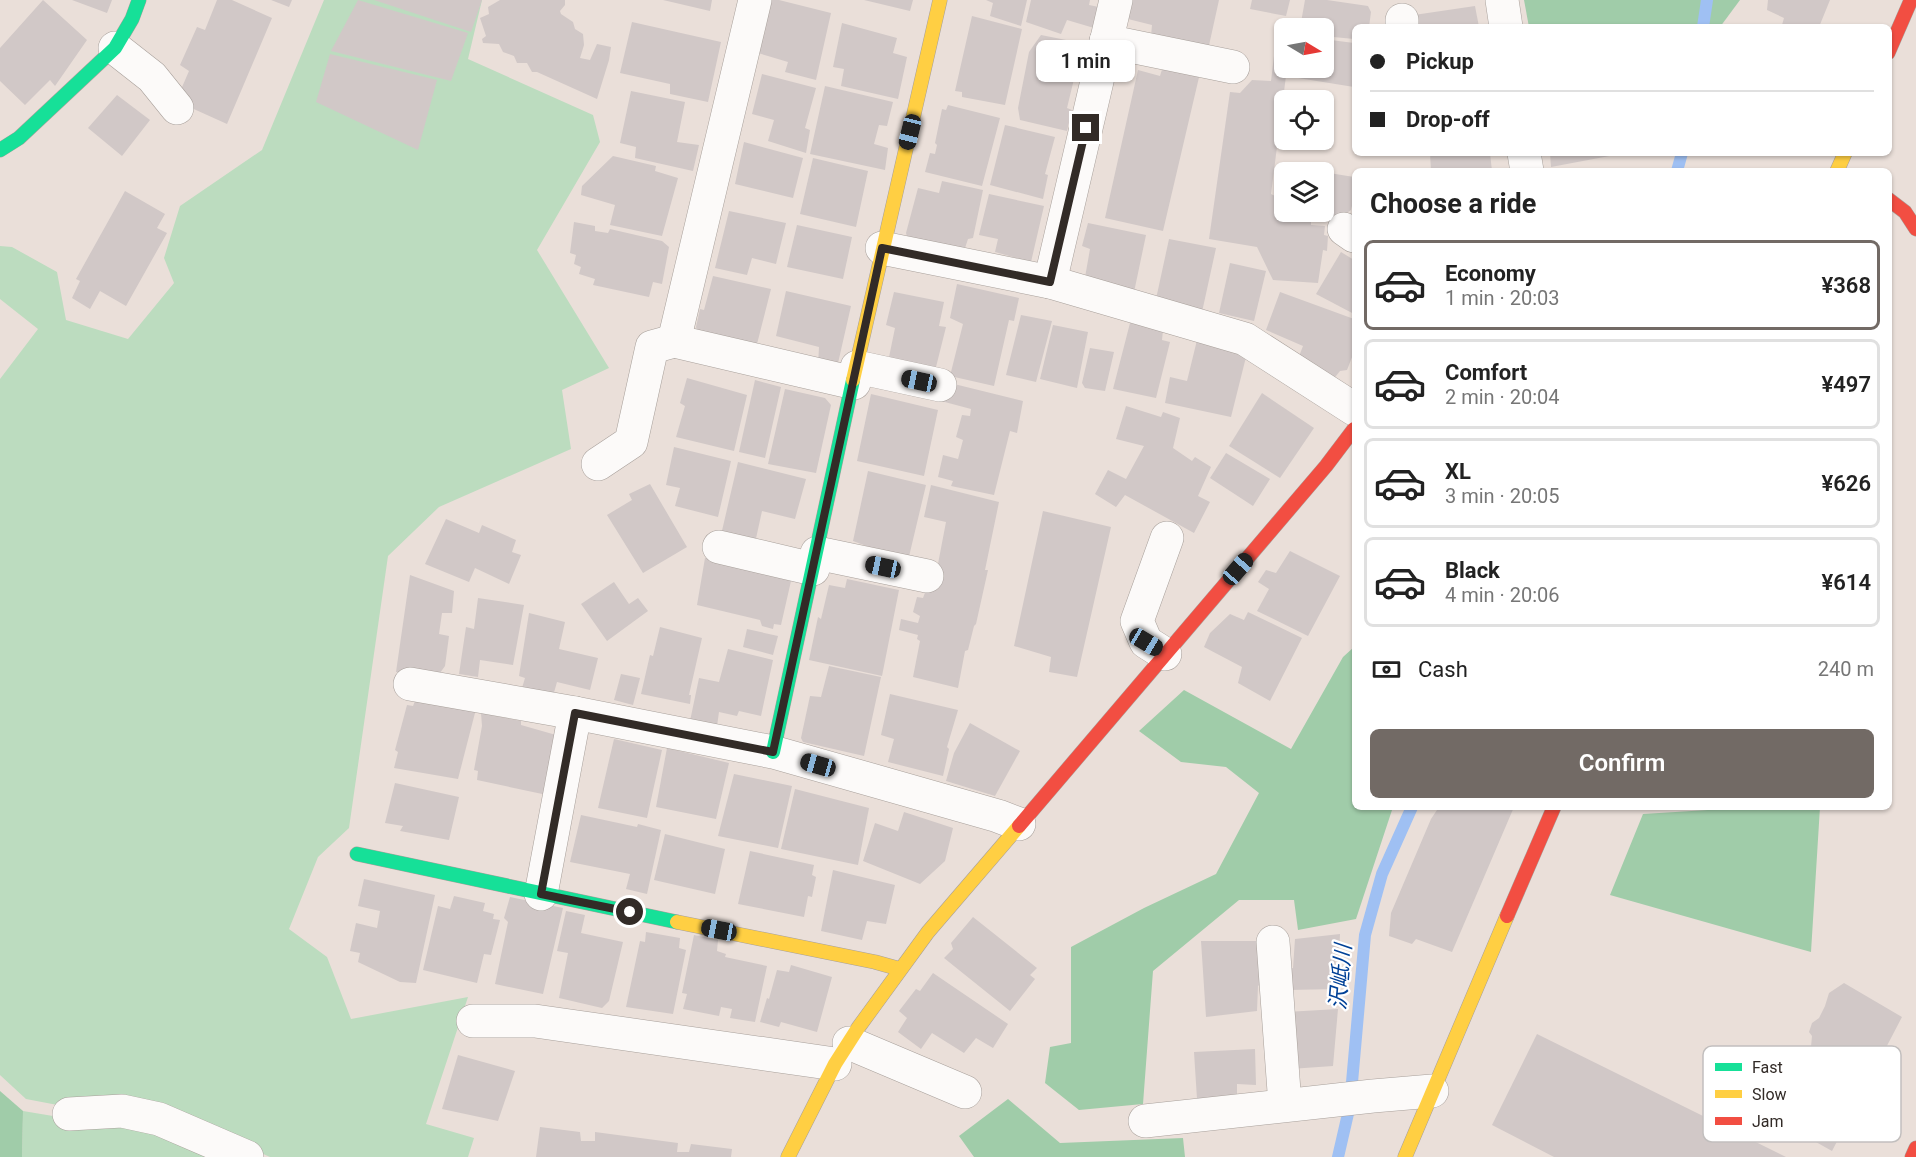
<!DOCTYPE html>
<html lang="en">
<head>
<meta charset="utf-8">
<style>
  body { margin:0; font-family:Roboto,"Noto Sans JP",sans-serif; background:#f6f6f6; color:#222; height:100vh; display:flex; flex-direction:column; font-size:22px; white-space:nowrap }
  * { box-sizing:border-box; margin:0 }
  p { font-size:20px; color:#767676 }
  .icon { flex:none; width:33px; height:33px; fill:none; stroke:currentColor; stroke-width:2; stroke-linecap:round; stroke-linejoin:round }
  .map { position:relative; flex:1; overflow:hidden }
  .drawer { position:absolute; left:1352px; top:168px; width:540px; height:642px; display:flex; flex-direction:column; background:#fff; border-radius:9px; box-shadow:0 2px 4px #0004 }
  .drawer>* { flex:none }
  .top-card { position:absolute; left:1352px; top:24px; width:540px; height:132px; border-radius:9px; box-shadow:0 2px 4px #0004; display:grid; align-content:center; height:132px; padding:0 18px; background:#fff }
  .needle { width:39px; rotate:100deg }
  .tools { position:absolute; left:1274px; top:18px; display:grid; gap:12px }
  .tools a { display:grid; place-items:center; width:60px; height:60px; border-radius:9px; background:#fff; box-shadow:0 2px 4px #0004; font-size:30px }
  .end { position:absolute; width:27px; height:27px; margin:-14px; border:8px solid #322b27; background:#fff; box-shadow:0 0 0 3px #fff }
  .from { border-radius:50% }
  .bubble { position:absolute; height:42px; border-radius:9px; background:#fff; box-shadow:0 2px 4px #0004; font-size:20px; font-weight:600; line-height:42px; text-align:center }
  .car { position:absolute; width:18px; height:36px; margin:-18px -9px; border-radius:8px; box-shadow:0 0 4px 2px #0007; background:linear-gradient(#222 24%,#8ab4d8 0 40%,#222 0 76%,#8ab4d8 0 86%,#222 0) }
  .top-card b { display:flex; align-items:center; gap:21px; height:57px; font-size:22px }
  .top-card b+b { border-top:2px solid #e0e0e0 }
  .top-card i { width:15px; height:15px; background:#222 }
  ul { padding:0; list-style:none }
  li { display:flex; align-items:center; gap:18px; height:90px; margin:0 12px 9px; padding:0 6px; border:3px solid #e0e0e0; border-radius:9px }
  li div { flex:1 }
  li b { display:block; font-size:22px }
  li em { font-style:normal; font-weight:600 }
  li.selected { border-color:#726a65 }
  li>.icon { width:54px; height:54px; stroke-width:1.5 }
  h2 { padding:0 18px; font-size:27px; line-height:72px }
  .pay { display:flex; align-items:center; gap:15px; height:66px; padding:0 18px; font-size:22px }
  .pay p { margin-inline-start:auto }
  .action { display:flex; gap:12px; margin-top:auto; padding:12px 18px }
  .action a { flex:1; height:69px; border-radius:9px; background:#726a65; color:#fff; font-size:24px; font-weight:600; line-height:69px; text-align:center }
  .map>svg:first-child { display:block }
  .green { fill:#bcdcbf }
  .forest { fill:#a0cca9 }
  .lines { fill:none; stroke-linecap:round; stroke-linejoin:round }
  .stream { stroke:#9fc0f3; stroke-width:12 }
  .building { fill:#d1c8c7 }
  .street-casing { stroke:#a8a09b; stroke-width:34 }
  .fast-casing { stroke:#a8a09b; stroke-width:15 }
  .slow-casing { stroke:#a8a09b; stroke-width:15 }
  .jam-casing { stroke:#a8a09b; stroke-width:15 }
  .street { stroke:#fcfaf9; stroke-width:33 }
  .fast { stroke:#16e098; stroke-width:14 }
  .slow { stroke:#ffcf43; stroke-width:14 }
  .jam { stroke:#f24e42; stroke-width:14 }
  .route { stroke:#322b27; stroke-width:8 }
  .labels { text-anchor:middle; stroke-width:4.5; stroke-linejoin:round; paint-order:stroke }
  .water-label { font-size:22px; font-style:italic; fill:#004197; stroke:#fff }
  .key { fill:#fff; stroke:#c2bfbe; stroke-width:1.5 }
  .key-label { font-size:16px; fill:#322b27 }
</style>
</head>
<body>
<div class="map">
<svg width="1916" height="1157" viewBox="0 0 1916 1157">
  <rect width="100%" height="100%" fill="#eadfd9"/>
  <g class="green">
    <polygon points="324,0 482,0 468,59 593,115 600,142 537,250 609,368 562,390 571,449 439,507 388,556 349,828 318,857 289,929 327,957 351,1019 468,997 426,1124 474,1138 468,1157 270,1157 181,1117 68,1107 26,1099 0,1075 0,379 38,329 0,299 0,246 12,247 57,272 66,320 128,339 174,283 164,258 180,206 262,150"/>
    <polygon points="23,1111 77,1120 118,1117 231,1157 22,1157"/>
  </g>
  <g class="forest">
    <polygon points="1524,0 1740,0 1720,27 1529,27"/>
    <polygon points="1354,647 1354,807 1393,807 1356,919 1298,930 1294,900 1239,900 1153,971 1143,1104 1079,1110 1045,1083 1050,1047 1071,1043 1071,947 1144,908 1216,874 1259,793 1226,767 1181,762 1139,731 1184,690 1291,749 1343,657"/>
    <polygon points="1724,807 1820,807 1811,952 1610,895 1643,814 1724,809"/>
    <polygon points="0,1091 23,1111 22,1157 0,1157"/>
    <polygon points="1008,1099 1060,1143 1183,1138 1185,1157 974,1157 959,1136"/>
  </g>
  <g class="lines">
    <g class="stream">
      <polyline points="1703,27 1707,0"/>
      <polyline points="1677,171 1682,153"/>
      <polyline points="1338,1157 1350,1105 1365,935 1382,874 1412,807"/>
    </g>
  </g>
  <g class="building">
    <polygon points="43,0 87,40 55,86 50,80 25,105 0,81 0,48"/>
    <polygon points="72,0 112,0 107,13"/>
    <polygon points="217,0 232,0 272,18 227,124 176,101 189,71 180,65 197,27 205,30"/>
    <polygon points="271,0 292,0 289,7"/>
    <polygon points="358,0 468,33 451,81 331,51"/>
    <polygon points="374,0 482,0 471,32"/>
    <polygon points="500,0 565,0 565,5 560,11 561,14 573,22 575,29 583,34 584,45 580,58 590,60 597,44 611,47 609,60 597,99 537,72 532,72 527,63 517,63 514,56 503,52 499,44 483,43 482,39 486,36 480,18 489,14 488,7"/>
    <polygon points="663,0 712,0 710,11"/>
    <polygon points="766,0 779,0 831,13 816,80 785,72 788,62 758,53"/>
    <polygon points="864,0 913,0 910,11"/>
    <polygon points="986,0 1027,0 1021,26 990,16 993,3"/>
    <polygon points="1031,0 1090,0 1089,5 1099,7 1094,28 1067,20 1061,34 1026,22"/>
    <polygon points="1132,0 1219,0 1208,50 1151,36 1152,25 1128,19"/>
    <polygon points="1252,0 1290,0 1286,16 1250,9"/>
    <polygon points="1305,0 1327,0 1368,6 1371,12 1369,27 1354,27 1354,39 1323,36 1323,28 1300,28"/>
    <polygon points="1768,0 1830,0 1819,27 1787,27 1782,25 1784,18 1767,10"/>
    <polygon points="1475,6 1479,27 1413,27 1414,15"/>
    <polygon points="972,16 1022,29 1005,105 962,97 962,92 955,91"/>
    <polygon points="632,22 721,42 708,102 670,94 670,84 620,73"/>
    <polygon points="842,23 897,38 893,53 907,57 898,99 841,86 844,69 833,67"/>
    <polygon points="1041,35 1076,42 1069,70 1074,79 1067,108 1072,110 1067,131 1020,120 1018,108 1029,52"/>
    <polygon points="1323,39 1354,43 1354,87 1292,77 1294,68 1323,68"/>
    <polygon points="330,54 437,80 418,150 316,102"/>
    <polygon points="1274,56 1284,58 1284,68 1287,68 1271,194 1277,197 1285,215 1311,217 1311,225 1325,226 1324,235 1328,236 1327,251 1323,250 1318,283 1273,280 1257,247 1209,239 1230,92 1240,93 1252,80 1271,81"/>
    <polygon points="1164,63 1200,73 1163,231 1105,218 1138,70 1160,76"/>
    <polygon points="762,74 816,88 805,128 810,130 806,153 768,141 774,120 752,114"/>
    <polygon points="825,86 893,102 887,126 879,125 874,144 888,148 885,170 810,154"/>
    <polygon points="631,91 685,102 677,142 699,145 693,171 635,158 636,147 620,143"/>
    <polygon points="117,95 150,120 122,156 88,128"/>
    <polygon points="948,105 1000,118 982,186 925,172 930,153 935,154 937,145 935,143 942,109 946,110"/>
    <polygon points="1005,125 1055,137 1045,174 1048,175 1043,199 990,185"/>
    <polygon points="744,142 803,158 793,198 735,184"/>
    <polygon points="1430,153 1490,153 1492,171 1431,171"/>
    <polygon points="1550,153 1620,153 1620,154 1551,167"/>
    <polygon points="613,156 656,166 655,171 678,178 662,236 610,225 615,205 581,195 582,186"/>
    <polygon points="813,158 868,171 856,227 800,214"/>
    <polygon points="1288,166 1319,171 1319,172 1287,172"/>
    <polygon points="1323,172 1354,177 1354,197 1351,210 1338,219 1320,215 1319,212 1323,212"/>
    <polygon points="942,181 983,190 973,238 968,239 965,248 909,243 906,233 918,188 939,193"/>
    <polygon points="125,191 165,214 157,228 167,233 126,306 100,291 90,309 72,298 80,281 76,279"/>
    <polygon points="989,194 1044,206 1031,262 995,252 998,239 979,235"/>
    <polygon points="729,211 786,223 776,264 752,258 747,275 715,268"/>
    <polygon points="574,222 595,226 595,231 608,233 610,229 662,241 669,247 662,284 653,282 649,297 593,285 595,279 579,274 581,267 574,264 576,255 570,253"/>
    <polygon points="1088,223 1146,235 1133,297 1084,283 1090,249 1082,246"/>
    <polygon points="797,225 852,237 843,279 787,267"/>
    <polygon points="1169,239 1216,248 1202,312 1156,299"/>
    <polygon points="1341,252 1354,260 1354,314 1316,294"/>
    <polygon points="1230,263 1266,271 1254,321 1219,313"/>
    <polygon points="713,276 771,289 756,348 699,335 696,327 700,309 704,310"/>
    <polygon points="957,284 1019,298 1014,321 1009,320 994,386 950,376 963,324 950,318"/>
    <polygon points="786,291 851,306 836,372 818,366 819,347 776,336"/>
    <polygon points="894,292 944,302 939,326 946,327 933,379 887,367 895,328 886,325"/>
    <polygon points="1280,292 1354,319 1354,352 1347,370 1340,371 1332,381 1296,364 1303,346 1266,330"/>
    <polygon points="1021,315 1052,321 1036,382 1006,375"/>
    <polygon points="1130,323 1163,330 1162,340 1170,342 1156,398 1113,389"/>
    <polygon points="1053,325 1088,332 1077,388 1040,379"/>
    <polygon points="1198,336 1248,349 1231,417 1165,403 1170,377 1187,381"/>
    <polygon points="1090,348 1114,352 1105,391 1085,388 1082,383"/>
    <polygon points="687,378 747,395 734,451 676,437 685,406 680,403"/>
    <polygon points="755,380 781,387 765,458 739,452"/>
    <polygon points="946,382 1023,401 1017,433 1010,431 994,495 951,486 953,481 938,477 943,455 958,459 963,440 956,437 962,415 970,416 971,409 941,401"/>
    <polygon points="785,389 825,398 831,405 816,473 768,464"/>
    <polygon points="1262,393 1314,428 1280,478 1229,446"/>
    <polygon points="871,394 938,410 924,476 857,461"/>
    <polygon points="1126,406 1161,417 1163,412 1180,418 1173,448 1192,461 1195,457 1211,467 1198,496 1210,502 1194,533 1125,495 1116,507 1095,494 1108,470 1126,479 1144,446 1116,439"/>
    <polygon points="674,447 731,461 718,517 675,506 680,488 666,485"/>
    <polygon points="1226,453 1270,479 1253,506 1210,478"/>
    <polygon points="738,462 806,479 795,519 762,511 755,543 721,535"/>
    <polygon points="868,471 926,485 907,565 866,556 869,547 853,541"/>
    <polygon points="650,484 687,547 643,573 607,515 632,500 629,494"/>
    <polygon points="931,485 999,502 985,570 988,570 976,624 974,626 968,650 965,651 958,688 913,677 920,641 917,639 918,635 899,630 901,619 918,623 920,616 913,612 917,597 923,598 926,590 933,590 946,522 924,517"/>
    <polygon points="1043,511 1111,527 1077,677 1049,672 1051,657 1014,646"/>
    <polygon points="446,519 479,533 482,525 516,540 512,552 521,555 509,584 475,568 469,582 425,564"/>
    <polygon points="1290,551 1340,576 1308,636 1257,611 1269,589 1258,582 1266,570 1276,573"/>
    <polygon points="705,558 791,581 781,625 774,624 773,629 762,626 760,620 697,605"/>
    <polygon points="410,575 454,591 452,613 442,613 439,634 449,636 445,666 437,677 396,672"/>
    <polygon points="847,579 899,590 882,676 809,660 818,617 821,619 829,585 845,588"/>
    <polygon points="614,582 629,604 638,598 648,611 607,641 581,604"/>
    <polygon points="478,598 524,605 513,665 480,660 478,677 459,674 466,627 474,629"/>
    <polygon points="1248,612 1302,638 1270,701 1238,683 1242,667 1204,647 1210,633 1230,614 1244,620"/>
    <polygon points="529,613 565,622 559,649 598,658 590,690 557,682 553,696 522,688 525,678 519,676"/>
    <polygon points="660,627 702,638 689,695 691,695 690,704 641,694 650,655 653,656"/>
    <polygon points="747,629 778,636 773,655 743,647"/>
    <polygon points="728,649 773,660 761,716 739,711 737,716 719,712 717,726 690,721 699,678 719,682"/>
    <polygon points="829,666 881,677 864,756 803,742 801,738 810,696 821,697"/>
    <polygon points="621,674 640,678 633,705 614,700"/>
    <polygon points="890,694 958,710 947,747 949,749 943,776 888,762 894,739 881,735"/>
    <polygon points="417,696 476,709 458,779 394,768 398,752 395,750 407,705 413,706"/>
    <polygon points="481,713 521,721 521,725 556,735 547,795 477,780 478,771 474,770 482,726"/>
    <polygon points="970,723 1020,751 995,796 946,781 954,753"/>
    <polygon points="614,739 662,750 647,818 598,808"/>
    <polygon points="667,748 729,763 716,819 656,807"/>
    <polygon points="734,774 792,786 778,848 718,836"/>
    <polygon points="395,783 459,797 449,840 400,831 403,826 385,823"/>
    <polygon points="795,789 869,808 858,865 781,849"/>
    <polygon points="1439,807 1514,807 1452,952 1416,939 1412,944 1389,936 1391,913 1431,819"/>
    <polygon points="904,812 953,828 945,861 920,884 863,861 875,823 898,831"/>
    <polygon points="581,815 637,827 638,824 661,830 647,894 626,889 630,874 570,862"/>
    <polygon points="665,834 725,849 715,894 654,880"/>
    <polygon points="750,851 814,865 812,875 816,877 812,897 808,896 804,917 738,904"/>
    <polygon points="833,870 895,885 886,924 867,921 862,940 821,931"/>
    <polygon points="364,879 435,895 416,983 400,982 358,962 360,953 350,951 356,923 377,928 380,911 358,906"/>
    <polygon points="454,896 485,903 483,911 494,914 493,919 500,920 491,955 484,954 477,983 423,970 438,906 450,909"/>
    <polygon points="510,897 563,908 543,994 495,984 508,922 504,918"/>
    <polygon points="566,911 585,915 581,933 623,942 609,1001 602,1008 559,998 568,953 557,951"/>
    <polygon points="973,917 1037,968 1030,975 1035,979 1010,1011 944,958 953,949 951,943"/>
    <polygon points="646,932 680,938 679,948 686,950 673,1014 626,1007 640,941 645,942"/>
    <polygon points="1340,934 1339,956 1335,956 1338,989 1288,990 1285,969 1293,968 1295,939"/>
    <polygon points="694,935 718,940 717,951 726,954 725,957 767,966 755,1022 730,1018 732,1009 721,1007 719,1016 683,1009 687,994 682,993"/>
    <polygon points="1201,941 1261,941 1261,983 1258,986 1257,1011 1206,1017"/>
    <polygon points="791,965 832,977 817,1032 781,1022 779,1027 760,1022 767,998 769,999 777,970 789,972"/>
    <polygon points="933,973 1008,1024 993,1048 976,1038 964,1053 932,1033 921,1049 898,1032 907,1018 899,1011 916,989 920,991"/>
    <polygon points="1844,983 1902,1017 1832,1151 1768,1115 1788,1072 1791,1060 1800,1051 1832,1070 1836,1061 1811,1047 1812,1036 1809,1032 1812,1023 1819,1018 1825,1006 1829,993"/>
    <polygon points="1338,1009 1333,1066 1290,1069 1286,1012"/>
    <polygon points="1537,1034 1786,1157 1554,1157 1492,1125"/>
    <polygon points="1255,1049 1256,1085 1237,1084 1237,1096 1197,1099 1194,1052"/>
    <polygon points="458,1055 515,1071 498,1121 442,1109"/>
    <polygon points="540,1127 580,1132 581,1141 595,1141 595,1132 678,1143 677,1152 689,1152 691,1144 732,1149 731,1157 536,1157"/>
  </g>
  <g class="lines">
    <g class="street-casing">
      <g id="street">
        <polyline points="755,0 674,341 854,383"/>
        <polyline points="1502,0 1506,27"/>
        <polyline points="1402,27 1402,20"/>
        <polyline points="1106,41 1233,67"/>
        <polyline points="115,48 152,77 177,108"/>
        <polyline points="1524,153 1527,171"/>
        <polyline points="1344,229 1354,236"/>
        <polyline points="882,248 1050,282 1245,339 1354,409"/>
        <polyline points="1050,282 1116,0"/>
        <polyline points="857,367 940,385"/>
        <polyline points="598,464 631,442 652,347 674,341"/>
        <polyline points="719,547 813,569"/>
        <polyline points="817,553 927,576"/>
        <polyline points="1165,654 1146,642 1137,621 1167,538"/>
        <polyline points="410,684 575,713 773,752 998,816 1019,824"/>
        <polyline points="541,894 575,713"/>
        <polyline points="1273,942 1285,1105"/>
        <polyline points="473,1021 535,1021 835,1064"/>
        <polyline points="849,1043 965,1092"/>
        <polyline points="69,1114 122,1111 159,1119 247,1157"/>
        <polyline points="1145,1121 1373,1096 1432,1091"/>
      </g>
    </g>
    <g class="fast-casing">
      <g id="fast">
        <polyline points="0,150 19,138 115,48 132,19 139,0"/>
        <polyline points="773,752 853,380"/>
        <polyline points="357,854 677,922"/>
      </g>
    </g>
    <g class="slow-casing">
      <g id="slow">
        <polyline points="1837,171 1845,153"/>
        <polyline points="853,380 940,0"/>
        <polyline points="677,922 875,962 900,969"/>
        <polyline points="788,1157 835,1064 858,1028 928,932 1019,826"/>
        <polyline points="1405,1157 1507,916"/>
      </g>
    </g>
    <g class="jam-casing">
      <g id="jam">
        <polyline points="1888,53 1911,0"/>
        <polyline points="1888,199 1905,212 1916,229"/>
        <polyline points="1019,826 1326,466 1354,429"/>
        <polyline points="1507,916 1554,807"/>
        <polyline points="1912,1157 1916,1148"/>
      </g>
    </g>
    <use href="#street" class="street"/>
    <use href="#fast" class="fast"/>
    <use href="#slow" class="slow"/>
    <use href="#jam" class="jam"/>
  </g>
  <g class="lines">
    <polyline class="route" points="630,912 541,894 575,713 773,752 882,248 1050,282 1086,128"/>
  </g>
  <g class="labels">
    <g class="water-label">
      <text transform="translate(1340 977) rotate(-85)" y="8">沢岻川</text>
    </g>
  </g>
  <rect x="1703" y="1046" width="198" height="96" rx="9" class="key"/>
  <rect x="1715" y="1063" width="27" height="8" fill="#16e098"/>
  <rect x="1715" y="1090" width="27" height="8" fill="#ffcf43"/>
  <rect x="1715" y="1117" width="27" height="8" fill="#f24e42"/>
  <g class="key-label">
    <text x="1752" y="1073">Fast</text>
    <text x="1752" y="1100">Slow</text>
    <text x="1752" y="1127">Jam</text>
  </g>
</svg>
<div class="tools">
<a><svg class="needle" viewBox="-14 -14 28 28"><path d="M0-13l5 13h-10z" fill="#e53935"/><path d="M0 13l5-13h-10z" fill="#767676"/></svg></a>
<a><svg class="icon" aria-label="locate" viewBox="0 0 24 24"><circle cx="12" cy="12" r="6"/><path d="M12 2v4M12 18v4M2 12h4M18 12h4"/></svg></a>
<a><svg class="icon" aria-label="layers" viewBox="0 0 24 24"><path d="M12 4l9 5-9 5-9-5zM3 14l9 5 9-5"/></svg></a>
</div>
<i class="end from" style="left:630px;top:912px"></i>
<i class="end" style="left:1086px;top:128px"></i>
<div class="bubble" style="left:1036px;top:40px;width:99px">1 min</div>
<i class="car" style="left:910px;top:132px;rotate:194deg"></i>
<i class="car" style="left:919px;top:381px;rotate:282deg"></i>
<i class="car" style="left:883px;top:567px;rotate:282deg"></i>
<i class="car" style="left:1238px;top:569px;rotate:41deg"></i>
<i class="car" style="left:1146px;top:642px;rotate:121deg"></i>
<i class="car" style="left:818px;top:765px;rotate:286deg"></i>
<i class="car" style="left:719px;top:930px;rotate:281deg"></i>
<div class="top-card">
<b><i class="from"></i>Pickup</b>
<b><i></i>Drop-off</b>
</div>
<section class="drawer">
<h2>Choose a ride</h2>
<ul>
<li class="selected"><svg class="icon" aria-label="car" viewBox="0 0 24 24"><path d="M5 17H2v-5l4-1 3-4h7l3 4 3 1v5h-3M9 17h6M6 11h13"/><circle cx="7" cy="17" r="2"/><circle cx="17" cy="17" r="2"/></svg><div><b>Economy</b><p>1 min · 20:03</p></div><em>¥368</em></li>
<li><svg class="icon" aria-label="car" viewBox="0 0 24 24"><path d="M5 17H2v-5l4-1 3-4h7l3 4 3 1v5h-3M9 17h6M6 11h13"/><circle cx="7" cy="17" r="2"/><circle cx="17" cy="17" r="2"/></svg><div><b>Comfort</b><p>2 min · 20:04</p></div><em>¥497</em></li>
<li><svg class="icon" aria-label="car" viewBox="0 0 24 24"><path d="M5 17H2v-5l4-1 3-4h7l3 4 3 1v5h-3M9 17h6M6 11h13"/><circle cx="7" cy="17" r="2"/><circle cx="17" cy="17" r="2"/></svg><div><b>XL</b><p>3 min · 20:05</p></div><em>¥626</em></li>
<li><svg class="icon" aria-label="car" viewBox="0 0 24 24"><path d="M5 17H2v-5l4-1 3-4h7l3 4 3 1v5h-3M9 17h6M6 11h13"/><circle cx="7" cy="17" r="2"/><circle cx="17" cy="17" r="2"/></svg><div><b>Black</b><p>4 min · 20:06</p></div><em>¥614</em></li>
</ul>
<div class="pay"><svg class="icon" aria-label="cash" viewBox="0 0 24 24"><path d="M3 7h18v10H3z"/><circle cx="12" cy="12" r="2"/></svg>Cash<p>240 m</p></div>
<div class="action"><a>Confirm</a></div>
</section>
</div>
</body>
</html>
